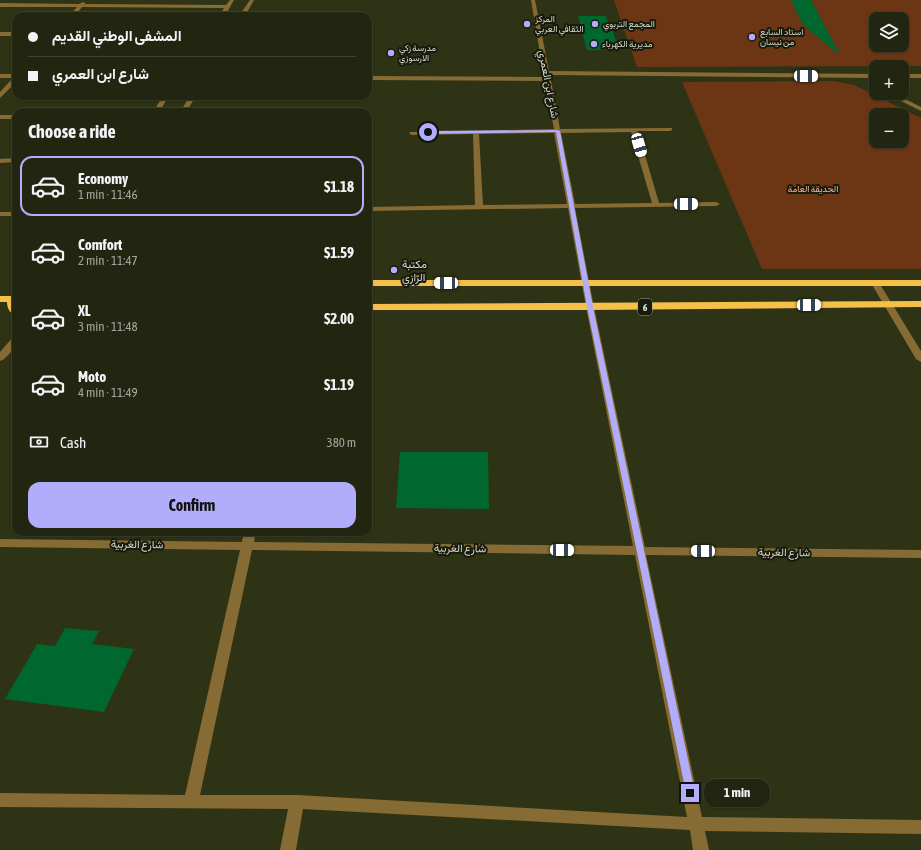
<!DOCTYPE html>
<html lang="en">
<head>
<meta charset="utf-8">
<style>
  body { margin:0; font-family:"Asap Condensed",Vazirmatn,sans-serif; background:#2e321e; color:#f1f3f6; height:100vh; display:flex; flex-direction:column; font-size:15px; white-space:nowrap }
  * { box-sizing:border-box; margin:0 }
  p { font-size:13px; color:#a2a59f }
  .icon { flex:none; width:22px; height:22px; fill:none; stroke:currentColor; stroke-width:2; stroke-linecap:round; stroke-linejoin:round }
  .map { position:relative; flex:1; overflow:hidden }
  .sheet { position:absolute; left:12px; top:108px; width:360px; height:428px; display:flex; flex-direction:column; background:#222610; border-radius:12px; box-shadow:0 1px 3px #0004,0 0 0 1px #3f4330 }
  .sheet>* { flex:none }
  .banner { position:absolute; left:12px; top:12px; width:360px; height:88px; border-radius:12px; box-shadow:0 1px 3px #0004,0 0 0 1px #3f4330; display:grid; align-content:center; height:88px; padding:0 16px; background:#222610 }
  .tools { position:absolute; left:869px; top:12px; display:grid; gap:8px }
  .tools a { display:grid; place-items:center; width:40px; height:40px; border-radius:8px; background:#222610; box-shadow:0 1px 3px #0004,0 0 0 1px #3f4330; font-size:20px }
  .end { position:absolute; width:18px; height:18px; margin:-9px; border:5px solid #b1adfa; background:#111; box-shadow:0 0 0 2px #111 }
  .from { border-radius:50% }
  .bubble { position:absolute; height:28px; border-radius:12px; background:#222610; box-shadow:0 1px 3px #0004,0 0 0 1px #3f4330; font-size:13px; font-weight:700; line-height:28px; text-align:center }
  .car { position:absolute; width:12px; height:24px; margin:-12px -6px; border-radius:5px; box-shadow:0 0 3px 1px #0007; background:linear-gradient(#fff 24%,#345 0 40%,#fff 0 76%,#345 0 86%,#fff 0) }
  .banner b { display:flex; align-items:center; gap:14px; height:38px; font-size:15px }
  .banner b+b { border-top:1px solid #3f4330 }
  .banner i { width:10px; height:10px; background:#f1f3f6 }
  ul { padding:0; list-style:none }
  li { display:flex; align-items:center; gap:12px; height:60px; margin:0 8px 6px; padding:0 8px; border:2px solid transparent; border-radius:12px }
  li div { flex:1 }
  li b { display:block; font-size:15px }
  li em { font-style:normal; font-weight:700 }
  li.current { border-color:#b1adfa }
  li>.icon { width:36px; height:36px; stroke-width:1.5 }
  h2 { padding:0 16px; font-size:18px; line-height:48px }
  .pay { display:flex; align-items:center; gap:10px; height:44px; padding:0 16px; font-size:15px }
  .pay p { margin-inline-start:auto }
  .button { display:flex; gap:8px; margin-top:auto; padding:8px 16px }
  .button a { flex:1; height:46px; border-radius:12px; background:#b1adfa; color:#111; font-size:16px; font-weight:700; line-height:46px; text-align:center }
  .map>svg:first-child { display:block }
  .green { fill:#6c3615; fill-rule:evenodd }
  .building { fill:#00672f }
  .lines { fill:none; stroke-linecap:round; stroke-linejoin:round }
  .minor { fill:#876b34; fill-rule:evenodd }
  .highway { fill:#f6bf48; fill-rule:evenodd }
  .route { fill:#b1adfa }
  .poi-dot { fill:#b1adfa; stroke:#171a0d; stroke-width:1.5 }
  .labels { text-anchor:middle; stroke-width:4; stroke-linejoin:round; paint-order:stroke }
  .far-poi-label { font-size:9px; fill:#d7dbc9; stroke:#171a0d; text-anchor:start }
  .far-park-label { font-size:9px; fill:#fab794; stroke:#171a0d }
  .shield { fill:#171a0d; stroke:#9da191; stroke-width:1 }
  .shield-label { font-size:10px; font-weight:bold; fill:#d7dbc9 }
  .street-label { font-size:11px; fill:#d7dbc9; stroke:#171a0d }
  .poi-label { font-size:11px; fill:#d7dbc9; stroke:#171a0d; text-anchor:start }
</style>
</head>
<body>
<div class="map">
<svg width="921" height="850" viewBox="0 0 921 850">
  <rect width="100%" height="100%" fill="#2e3315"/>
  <g class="green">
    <path d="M614 0H921V66L637 67ZM876 19H902V45H876Z"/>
    <path d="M834 81 854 85 921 118V269H762L682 82ZM876 115H902V141H876Z"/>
  </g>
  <g class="building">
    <polygon points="791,0 811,0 840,55 803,25"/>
    <polygon points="578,16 606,16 608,23 610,23 619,50 587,50"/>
    <polygon points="400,452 488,452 489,509 396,508"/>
    <polygon points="65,628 99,631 92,644 134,649 104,712 5,699 37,644 55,646"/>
  </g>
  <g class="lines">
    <g class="minor">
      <polygon points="230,0 234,0 225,16 219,16 224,8 82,7 75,16 69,16 77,7 0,7 0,3 79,4 83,2 85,3 85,4 226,5"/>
      <polygon points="250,0 254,0 245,16 239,16"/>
      <path d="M531 0H535L549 71 876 74V78L550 75 560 129 672 128V130L670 131H638L659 203 716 202 720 204 716 206 575 208 594 307 645 547 921 550V558L646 555 702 817 921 820V834L705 831 709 850H693L690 830 303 809 296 850H280L288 809 0 807V793L185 795 240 550 0 547V539L242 542 244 532H256L254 542 633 546 586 307 568 208 368 211V207L475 205 473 134 412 135 409 133 410 132 554 129 545 81 368 80V76L544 77ZM631 132 652 203 575 204 561 133ZM554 133 567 204 483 205 479 134ZM252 550 635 555 687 817 297 795H200Z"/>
      <rect x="0" y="32" width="16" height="4"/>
      <polygon points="0,74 16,74 16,82 0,98 0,92 13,78 0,78"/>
      <rect x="902" y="74" width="19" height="4"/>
      <polygon points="885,93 893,93 921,107 921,111"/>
      <polygon points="163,96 169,96 159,112 153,112"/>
      <polygon points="190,96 196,96 186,112 180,112"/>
      <rect x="0" y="115" width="16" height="4"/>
      <polygon points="16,158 16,162 0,163 0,159"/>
      <rect x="0" y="212" width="16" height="4"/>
      <polygon points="872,281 878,281 921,351 921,362 916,359 871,283"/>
      <path d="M16 336C16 345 9 358 0 361V352L13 337Z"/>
    </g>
    <g class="highway">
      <rect x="368" y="280" width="553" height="6"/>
      <path d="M16 293V315C10 314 7 308 7 302H0V296H11Z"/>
      <polygon points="921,301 921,307 590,310 368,310 368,304"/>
    </g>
  </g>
  <polygon class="route" points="557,130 560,131 593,307 695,793 694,796 690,798 687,796 686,793 587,307 556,132 428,134 426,132 428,131"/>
  <g class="poi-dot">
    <circle cx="527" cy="24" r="4"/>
    <circle cx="595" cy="24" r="4"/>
    <circle cx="752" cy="37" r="4"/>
    <circle cx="594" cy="44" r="4"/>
    <circle cx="391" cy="53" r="4"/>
    <circle cx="394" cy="270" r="4"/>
  </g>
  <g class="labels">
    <g class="far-poi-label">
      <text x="535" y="22">المركز<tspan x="535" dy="10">الثقافي العربي</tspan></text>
      <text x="603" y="27">المجمع التربوي</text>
      <text x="760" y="35">استاد السابع<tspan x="760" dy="10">من نيسان</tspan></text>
      <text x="602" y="47">مديرية الكهرباء</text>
      <text x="399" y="51">مدرسة زكي<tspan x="399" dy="10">الارسوزي</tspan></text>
    </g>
    <g class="far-park-label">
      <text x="813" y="192">الحديقة العامة</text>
    </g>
    <rect class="shield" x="638" y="299" width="14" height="16" rx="3"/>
    <g class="shield-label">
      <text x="645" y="311">6</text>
    </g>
    <g class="street-label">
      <text transform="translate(549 84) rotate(79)" y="4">شارع ابن العمري</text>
      <text transform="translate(137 544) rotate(1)" y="4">شارع الغربية</text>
      <text transform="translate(460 548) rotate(1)" y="4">شارع الغربية</text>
      <text transform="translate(784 552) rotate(1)" y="4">شارع الغربية</text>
    </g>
    <g class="poi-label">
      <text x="402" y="268">مكتبة<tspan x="402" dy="13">الرّازي</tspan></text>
    </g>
  </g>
</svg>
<div class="tools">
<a><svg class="icon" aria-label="layers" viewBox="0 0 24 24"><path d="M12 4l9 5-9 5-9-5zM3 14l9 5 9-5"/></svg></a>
<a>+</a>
<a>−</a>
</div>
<i class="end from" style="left:428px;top:132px"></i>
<i class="end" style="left:690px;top:793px"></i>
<div class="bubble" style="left:704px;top:779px;width:66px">1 min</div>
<i class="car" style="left:806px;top:76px;rotate:91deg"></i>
<i class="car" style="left:639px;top:145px;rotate:164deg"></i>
<i class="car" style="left:686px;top:204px;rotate:90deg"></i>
<i class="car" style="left:446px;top:283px;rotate:270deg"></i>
<i class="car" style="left:809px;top:305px;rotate:90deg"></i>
<i class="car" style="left:562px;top:550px;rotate:91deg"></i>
<i class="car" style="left:703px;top:551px;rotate:271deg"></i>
<div class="banner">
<b><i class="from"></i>المشفى الوطني القديم</b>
<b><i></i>شارع ابن العمري</b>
</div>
<section class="sheet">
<h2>Choose a ride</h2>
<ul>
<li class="current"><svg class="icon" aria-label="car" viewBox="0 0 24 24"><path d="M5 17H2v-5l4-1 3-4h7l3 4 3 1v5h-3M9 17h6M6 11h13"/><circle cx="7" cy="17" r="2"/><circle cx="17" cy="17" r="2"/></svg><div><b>Economy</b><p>1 min · 11:46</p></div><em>$1.18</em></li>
<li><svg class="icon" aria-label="car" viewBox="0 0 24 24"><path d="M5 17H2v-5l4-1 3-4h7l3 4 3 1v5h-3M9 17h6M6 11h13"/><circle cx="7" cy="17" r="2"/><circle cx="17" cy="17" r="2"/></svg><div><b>Comfort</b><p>2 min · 11:47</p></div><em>$1.59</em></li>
<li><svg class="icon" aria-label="car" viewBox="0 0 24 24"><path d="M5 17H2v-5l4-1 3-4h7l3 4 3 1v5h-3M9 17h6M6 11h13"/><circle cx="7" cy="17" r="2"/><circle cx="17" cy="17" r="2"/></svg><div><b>XL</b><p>3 min · 11:48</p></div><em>$2.00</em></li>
<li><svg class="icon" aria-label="car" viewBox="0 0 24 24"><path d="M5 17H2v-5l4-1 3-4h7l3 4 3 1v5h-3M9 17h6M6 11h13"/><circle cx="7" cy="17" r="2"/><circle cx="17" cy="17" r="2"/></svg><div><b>Moto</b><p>4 min · 11:49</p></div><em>$1.19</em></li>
</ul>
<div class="pay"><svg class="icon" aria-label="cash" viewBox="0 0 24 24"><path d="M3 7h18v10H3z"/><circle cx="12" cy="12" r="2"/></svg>Cash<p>380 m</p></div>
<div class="button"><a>Confirm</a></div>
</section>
</div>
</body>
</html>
